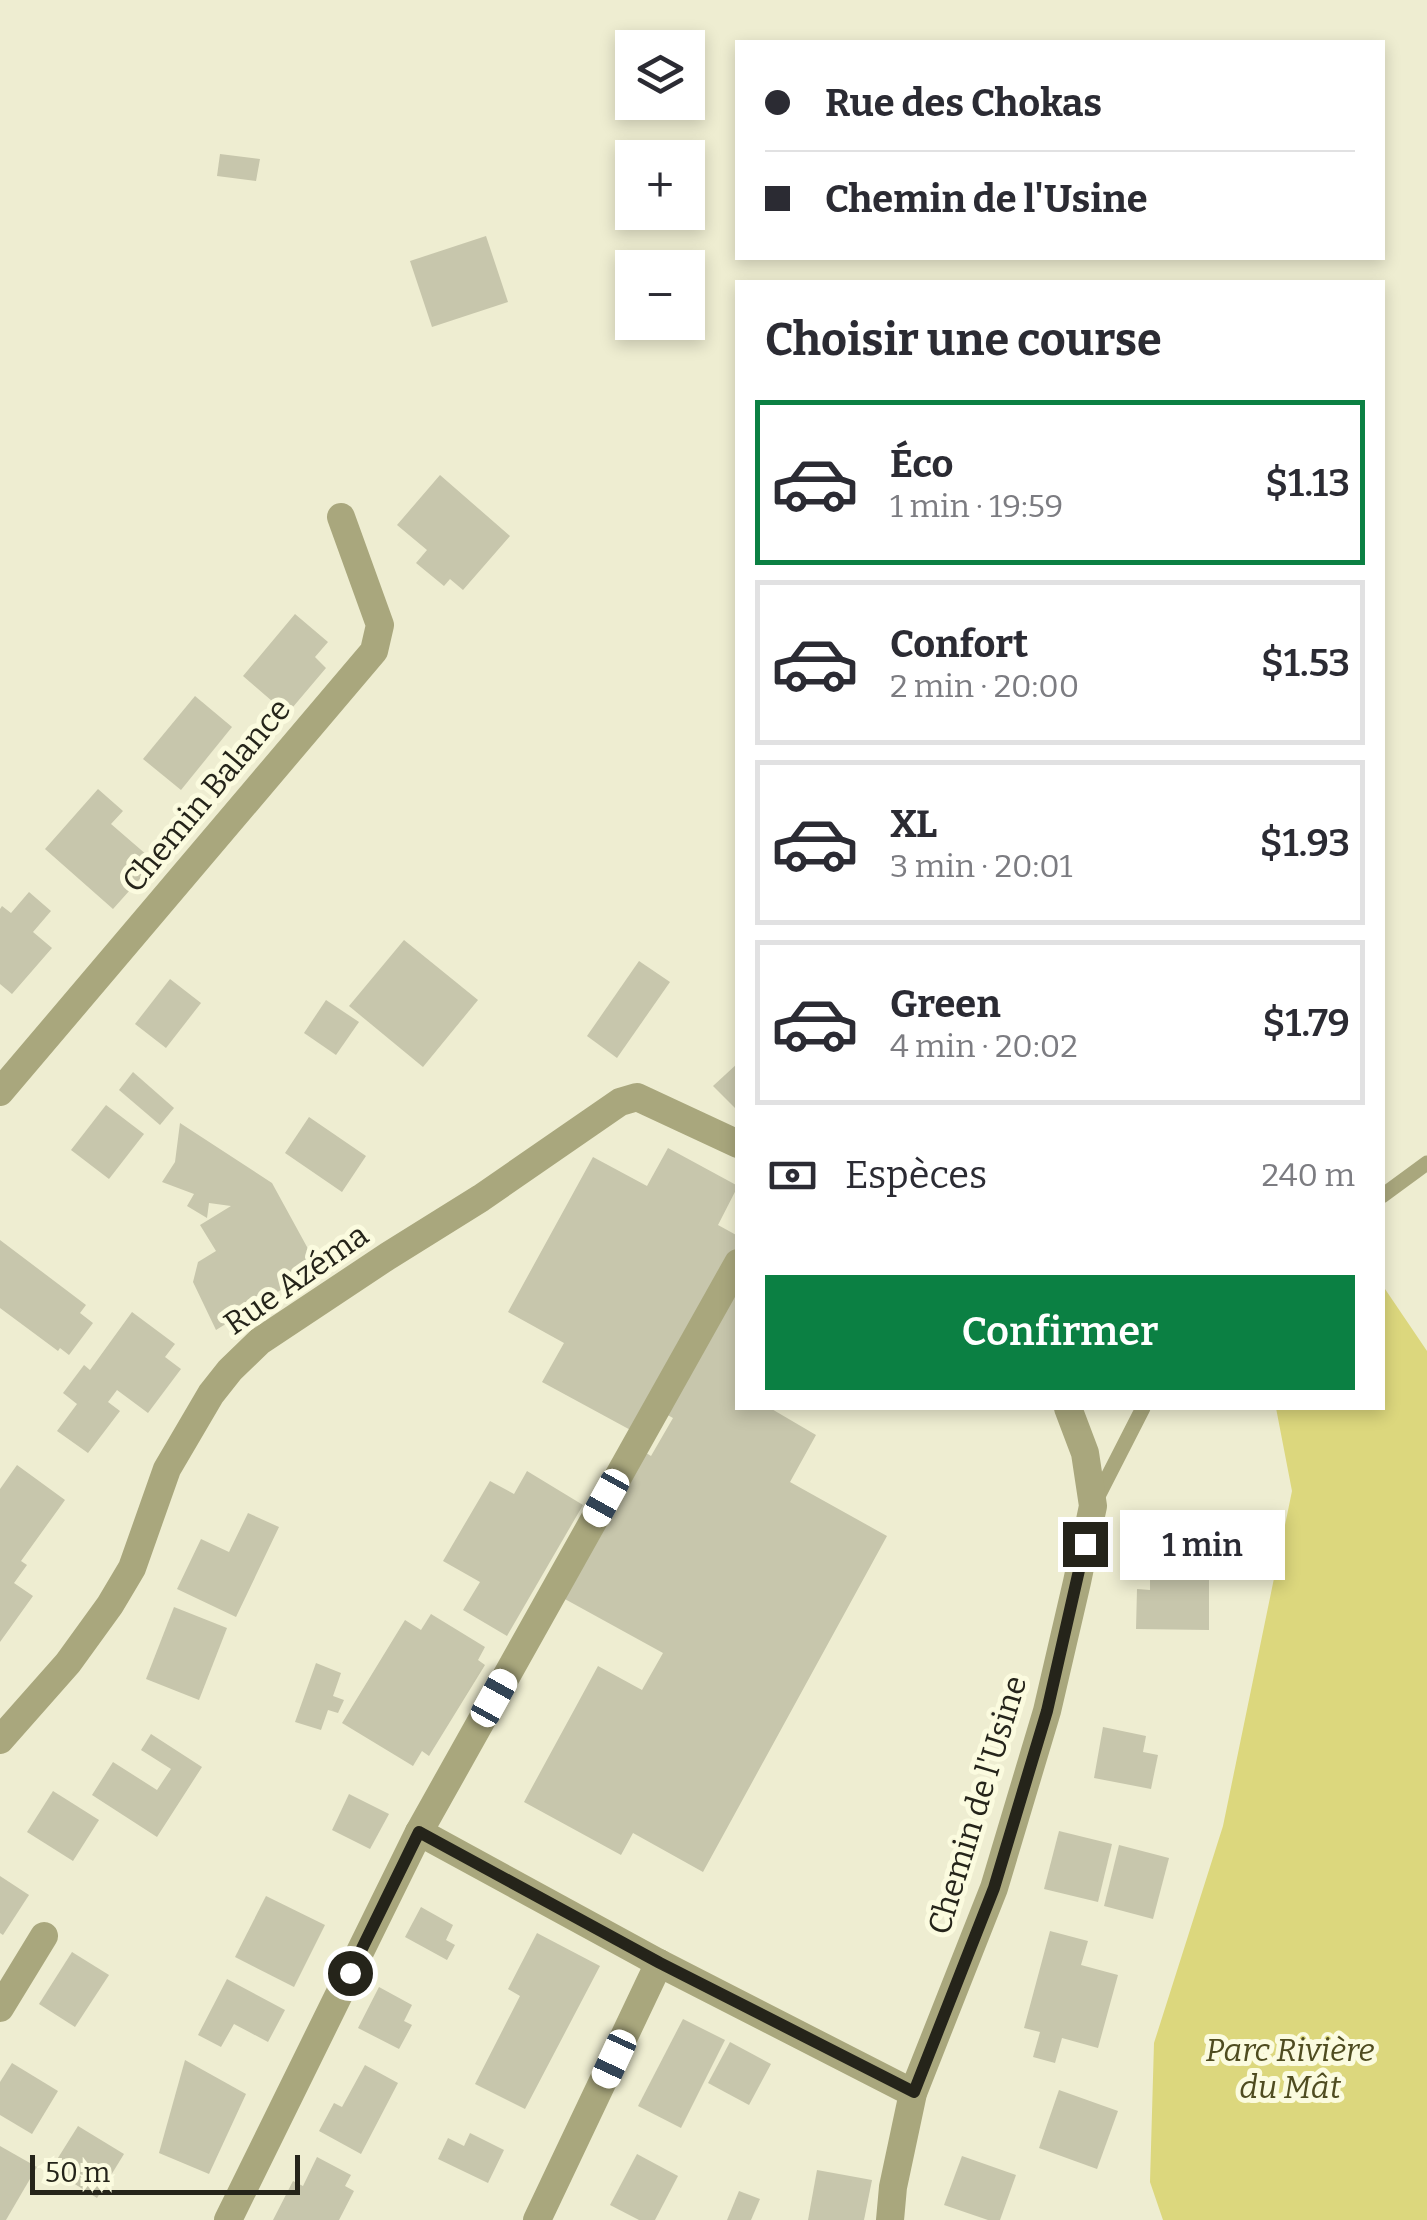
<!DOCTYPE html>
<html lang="fr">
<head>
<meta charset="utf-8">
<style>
  body { margin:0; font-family:Bitter,serif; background:#f2f2f3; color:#2b2b33; height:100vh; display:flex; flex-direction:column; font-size:38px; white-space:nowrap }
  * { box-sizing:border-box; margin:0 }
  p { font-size:32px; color:#7c7c81 }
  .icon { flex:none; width:55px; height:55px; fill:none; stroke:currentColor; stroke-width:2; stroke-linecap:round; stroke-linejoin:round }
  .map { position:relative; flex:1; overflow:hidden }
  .sheet { position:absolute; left:735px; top:280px; width:650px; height:1130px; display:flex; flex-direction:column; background:#fff; border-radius:0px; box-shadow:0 5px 15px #0003 }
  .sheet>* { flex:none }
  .hud { position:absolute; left:735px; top:40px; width:650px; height:220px; border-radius:0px; box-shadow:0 5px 15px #0003; display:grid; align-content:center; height:220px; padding:0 30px; background:#fff }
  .buttons { position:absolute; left:615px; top:30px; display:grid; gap:20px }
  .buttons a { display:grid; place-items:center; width:90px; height:90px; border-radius:0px; background:#fff; box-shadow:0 5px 15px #0003; font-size:50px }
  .scale { position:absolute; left:30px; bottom:25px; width:270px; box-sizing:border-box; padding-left:10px; border:5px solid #25241a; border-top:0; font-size:28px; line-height:35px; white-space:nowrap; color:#25241a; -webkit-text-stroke:8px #fbfbdf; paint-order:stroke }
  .end { position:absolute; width:45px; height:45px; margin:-22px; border:12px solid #25241a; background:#fff; box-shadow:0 0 0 5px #fff }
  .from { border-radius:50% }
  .bubble { position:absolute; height:70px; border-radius:0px; background:#fff; box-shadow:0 5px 15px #0003; font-size:32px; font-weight:600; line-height:70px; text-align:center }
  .car { position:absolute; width:30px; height:60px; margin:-30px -15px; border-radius:12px; box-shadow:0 0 8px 2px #0007; background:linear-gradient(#fff 24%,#345 0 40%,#fff 0 76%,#345 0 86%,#fff 0) }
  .hud b { display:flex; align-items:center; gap:35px; height:95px; font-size:38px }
  .hud b+b { border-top:2px solid #e1e1e2 }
  .hud i { width:25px; height:25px; background:#2b2b33 }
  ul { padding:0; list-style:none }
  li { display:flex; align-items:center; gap:30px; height:165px; margin:0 20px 15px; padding:0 10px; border:5px solid #e1e1e2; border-radius:0px }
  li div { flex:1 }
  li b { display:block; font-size:38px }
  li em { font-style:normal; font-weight:600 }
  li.current { border-color:#0b8043 }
  li>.icon { width:90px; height:90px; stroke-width:1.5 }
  h2 { padding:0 30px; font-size:45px; line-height:120px }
  .pay { display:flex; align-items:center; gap:25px; height:110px; padding:0 30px; font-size:38px }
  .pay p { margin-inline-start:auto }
  .cta { display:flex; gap:20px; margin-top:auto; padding:20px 30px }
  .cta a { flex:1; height:115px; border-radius:0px; background:#0b8043; color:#fff; font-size:40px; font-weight:600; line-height:115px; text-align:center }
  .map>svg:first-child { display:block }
  .green { fill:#dcd77d }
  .building { fill:#c7c6ac }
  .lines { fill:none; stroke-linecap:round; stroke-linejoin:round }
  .service { stroke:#a9a77d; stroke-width:15 }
  .minor { stroke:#a9a77d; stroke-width:28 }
  .route { stroke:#25241a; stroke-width:12 }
  .labels { text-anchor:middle; stroke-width:10; stroke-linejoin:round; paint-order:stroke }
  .street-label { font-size:32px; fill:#25241a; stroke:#fbfbdf }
  .park-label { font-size:32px; font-style:italic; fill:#4f4c20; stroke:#fbfbdf }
</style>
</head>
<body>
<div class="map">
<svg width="1427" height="2220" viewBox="0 0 1427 2220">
  <rect width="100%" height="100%" fill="#eeedd1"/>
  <polygon class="green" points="1383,1286 1427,1351 1427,2220 1163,2220 1150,2182 1154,2043 1223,1826 1292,1491 1276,1408 1382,1408"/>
  <g class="building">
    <polygon points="220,154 260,159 256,181 217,176"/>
    <polygon points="486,236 508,302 432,327 410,261"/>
    <polygon points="440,475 510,536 463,590 450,579 444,586 416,563 427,550 397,525"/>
    <polygon points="295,614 328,642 315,657 326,668 287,714 243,676"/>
    <polygon points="195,696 232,727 181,790 143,759"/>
    <polygon points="98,789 123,811 111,824 155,862 113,909 45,849"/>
    <polygon points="29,892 51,911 33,932 52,948 12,994 0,984 0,909 2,906 11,913"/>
    <polygon points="404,940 478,1000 423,1067 349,1006"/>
    <polygon points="639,961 670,982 617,1058 587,1036"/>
    <polygon points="170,979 201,1003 166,1048 135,1024"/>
    <polygon points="326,1000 359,1022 336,1055 304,1033"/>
    <polygon points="738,1063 738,1111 713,1086"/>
    <polygon points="133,1072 174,1108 160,1125 119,1090"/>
    <polygon points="106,1105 144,1134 109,1179 71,1150"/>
    <polygon points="309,1117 366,1156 342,1192 285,1153"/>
    <polygon points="180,1123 272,1183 318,1267 216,1330 193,1282 198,1262 216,1251 200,1225 231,1206 209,1203 207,1218 187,1206 194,1194 162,1182 175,1162"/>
    <polygon points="668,1148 738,1186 718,1225 738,1236 738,1248 636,1433 542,1382 564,1343 508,1312 593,1157 647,1186"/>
    <polygon points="0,1240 86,1305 80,1313 93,1323 69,1355 60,1348 58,1351 0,1308"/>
    <polygon points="738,1280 738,1408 770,1408 816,1435 790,1482 887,1536 703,1872 633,1833 621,1855 524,1802 598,1666 642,1690 663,1653 563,1598 643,1451 651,1456 673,1418 664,1413"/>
    <polygon points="132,1312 175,1344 165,1357 181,1369 148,1413 117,1390 108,1402 120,1411 88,1453 57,1431 77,1404 63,1393 84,1365 90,1370"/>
    <polygon points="17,1465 65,1500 21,1561 27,1565 14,1583 33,1596 0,1642 0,1489"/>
    <polygon points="527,1471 583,1505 507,1636 463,1610 480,1582 443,1561 490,1481 514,1494"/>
    <polygon points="248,1513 279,1527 236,1617 177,1589 201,1539 229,1552"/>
    <polygon points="1150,1562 1209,1562 1209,1630 1136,1629 1137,1589 1150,1590"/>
    <polygon points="174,1607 227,1628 199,1700 146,1679"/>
    <polygon points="431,1614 485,1647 478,1660 485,1665 429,1756 422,1751 413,1766 342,1723 405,1620 421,1630"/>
    <polygon points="316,1663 341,1673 333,1696 344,1700 338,1713 328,1710 321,1730 295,1722"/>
    <polygon points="1103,1727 1146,1736 1143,1752 1158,1755 1151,1789 1094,1778"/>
    <polygon points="151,1734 202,1767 157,1837 92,1795 113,1762 157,1790 171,1769 141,1750"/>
    <polygon points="53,1791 99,1820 73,1861 27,1832"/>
    <polygon points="349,1794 389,1814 370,1849 332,1830"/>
    <polygon points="1059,1831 1112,1844 1098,1902 1044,1889"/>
    <polygon points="1119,1845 1169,1858 1153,1919 1104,1906"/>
    <polygon points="0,1876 29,1895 3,1935 0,1933"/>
    <polygon points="266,1896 325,1925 294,1987 235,1957"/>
    <polygon points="421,1907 453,1925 446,1940 455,1945 447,1960 405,1937"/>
    <polygon points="1050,1931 1088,1941 1081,1965 1118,1975 1098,2048 1062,2038 1055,2063 1033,2057 1040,2032 1024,2028"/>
    <polygon points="537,1933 600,1966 525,2109 475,2084 520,1996 508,1989"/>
    <polygon points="72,1952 109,1975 75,2027 39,2004"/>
    <polygon points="227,1979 285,2010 268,2042 234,2024 221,2047 198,2035"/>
    <polygon points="379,1987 412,2005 404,2021 412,2025 399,2049 358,2028"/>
    <polygon points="683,2019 725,2040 681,2128 638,2106"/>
    <polygon points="730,2042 771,2064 749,2105 708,2083"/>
    <polygon points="185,2060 246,2094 209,2174 159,2153"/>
    <polygon points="12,2063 58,2091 32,2134 0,2115 0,2082"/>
    <polygon points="365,2065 398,2083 361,2154 319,2131 334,2103 342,2107"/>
    <polygon points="1059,2090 1118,2111 1097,2169 1039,2148"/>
    <polygon points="78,2126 124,2154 97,2198 51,2169"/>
    <polygon points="470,2133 504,2150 488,2183 438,2159 448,2138 464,2146"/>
    <polygon points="0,2146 37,2167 6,2220 0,2220"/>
    <polygon points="637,2154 678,2176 655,2220 639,2220 610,2205"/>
    <polygon points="962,2156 1016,2175 1000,2220 988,2220 944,2205"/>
    <polygon points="317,2157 351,2175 345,2186 354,2191 339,2220 273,2220 293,2181 303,2186"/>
    <polygon points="817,2170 872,2180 864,2220 808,2220"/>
    <polygon points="739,2191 760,2199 751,2220 727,2220"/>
  </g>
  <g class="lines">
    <g class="service">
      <polyline points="1382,1196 1427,1163"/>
      <polyline points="1095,1502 1143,1408"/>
    </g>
    <g class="minor">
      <polyline points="0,1092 374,651 380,625 341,517"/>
      <polyline points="0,1740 68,1663 110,1605 132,1568 167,1469 211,1394 230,1370 260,1341 388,1256 481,1198 620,1102 637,1097 738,1144"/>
      <polyline points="419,1832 659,1963 913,2093"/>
      <polyline points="0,2008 44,1936"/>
      <polyline points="228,2220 419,1832 738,1263"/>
      <polyline points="537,2220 659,1963"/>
      <polyline points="890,2220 893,2187 913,2093 994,1888 1047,1711 1077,1582 1093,1506 1085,1453 1068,1408"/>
    </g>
  </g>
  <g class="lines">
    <polyline class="route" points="350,1973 419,1832 660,1963 914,2092 994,1888 1047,1711 1085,1544"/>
  </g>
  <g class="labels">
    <g class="street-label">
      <text transform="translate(206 795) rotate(-50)" y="11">Chemin Balance</text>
      <text transform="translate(296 1279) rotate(-35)" y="11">Rue Azéma</text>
      <text transform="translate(977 1805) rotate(-73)" y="11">Chemin de l'Usine</text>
    </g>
    <g class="park-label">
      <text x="1290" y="2061">Parc Rivière<tspan x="1290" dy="37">du Mât</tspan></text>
    </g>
  </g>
</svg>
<div class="buttons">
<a><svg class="icon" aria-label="layers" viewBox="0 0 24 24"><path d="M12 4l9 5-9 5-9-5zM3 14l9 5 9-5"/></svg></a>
<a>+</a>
<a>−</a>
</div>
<div class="scale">50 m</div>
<i class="end from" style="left:350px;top:1973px"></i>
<i class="end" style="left:1085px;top:1544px"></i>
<div class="bubble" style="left:1120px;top:1510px;width:165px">1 min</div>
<i class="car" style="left:606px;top:1498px;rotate:209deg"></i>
<i class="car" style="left:494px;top:1698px;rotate:29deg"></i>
<i class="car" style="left:614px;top:2059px;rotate:205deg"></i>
<div class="hud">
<b><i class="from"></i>Rue des Chokas</b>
<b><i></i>Chemin de l'Usine</b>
</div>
<section class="sheet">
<h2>Choisir une course</h2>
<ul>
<li class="current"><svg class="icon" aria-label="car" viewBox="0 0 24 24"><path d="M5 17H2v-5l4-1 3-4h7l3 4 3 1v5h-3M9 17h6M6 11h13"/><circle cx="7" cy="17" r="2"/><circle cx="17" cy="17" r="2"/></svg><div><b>Éco</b><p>1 min · 19:59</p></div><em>$1.13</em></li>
<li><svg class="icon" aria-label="car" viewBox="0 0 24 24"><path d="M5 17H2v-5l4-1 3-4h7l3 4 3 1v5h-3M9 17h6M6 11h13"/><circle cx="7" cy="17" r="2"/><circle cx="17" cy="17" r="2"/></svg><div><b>Confort</b><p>2 min · 20:00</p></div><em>$1.53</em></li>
<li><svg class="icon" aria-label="car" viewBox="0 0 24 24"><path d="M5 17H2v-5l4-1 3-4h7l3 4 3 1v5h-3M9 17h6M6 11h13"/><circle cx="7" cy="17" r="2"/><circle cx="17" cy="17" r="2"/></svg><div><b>XL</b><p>3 min · 20:01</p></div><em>$1.93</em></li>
<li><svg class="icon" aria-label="car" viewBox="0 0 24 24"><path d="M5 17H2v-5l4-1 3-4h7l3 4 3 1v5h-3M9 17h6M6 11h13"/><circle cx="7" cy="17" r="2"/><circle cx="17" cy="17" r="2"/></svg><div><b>Green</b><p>4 min · 20:02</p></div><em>$1.79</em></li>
</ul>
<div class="pay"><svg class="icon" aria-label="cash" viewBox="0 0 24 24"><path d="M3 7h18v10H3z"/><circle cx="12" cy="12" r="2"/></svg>Espèces<p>240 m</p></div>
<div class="cta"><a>Confirmer</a></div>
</section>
</div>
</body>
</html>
